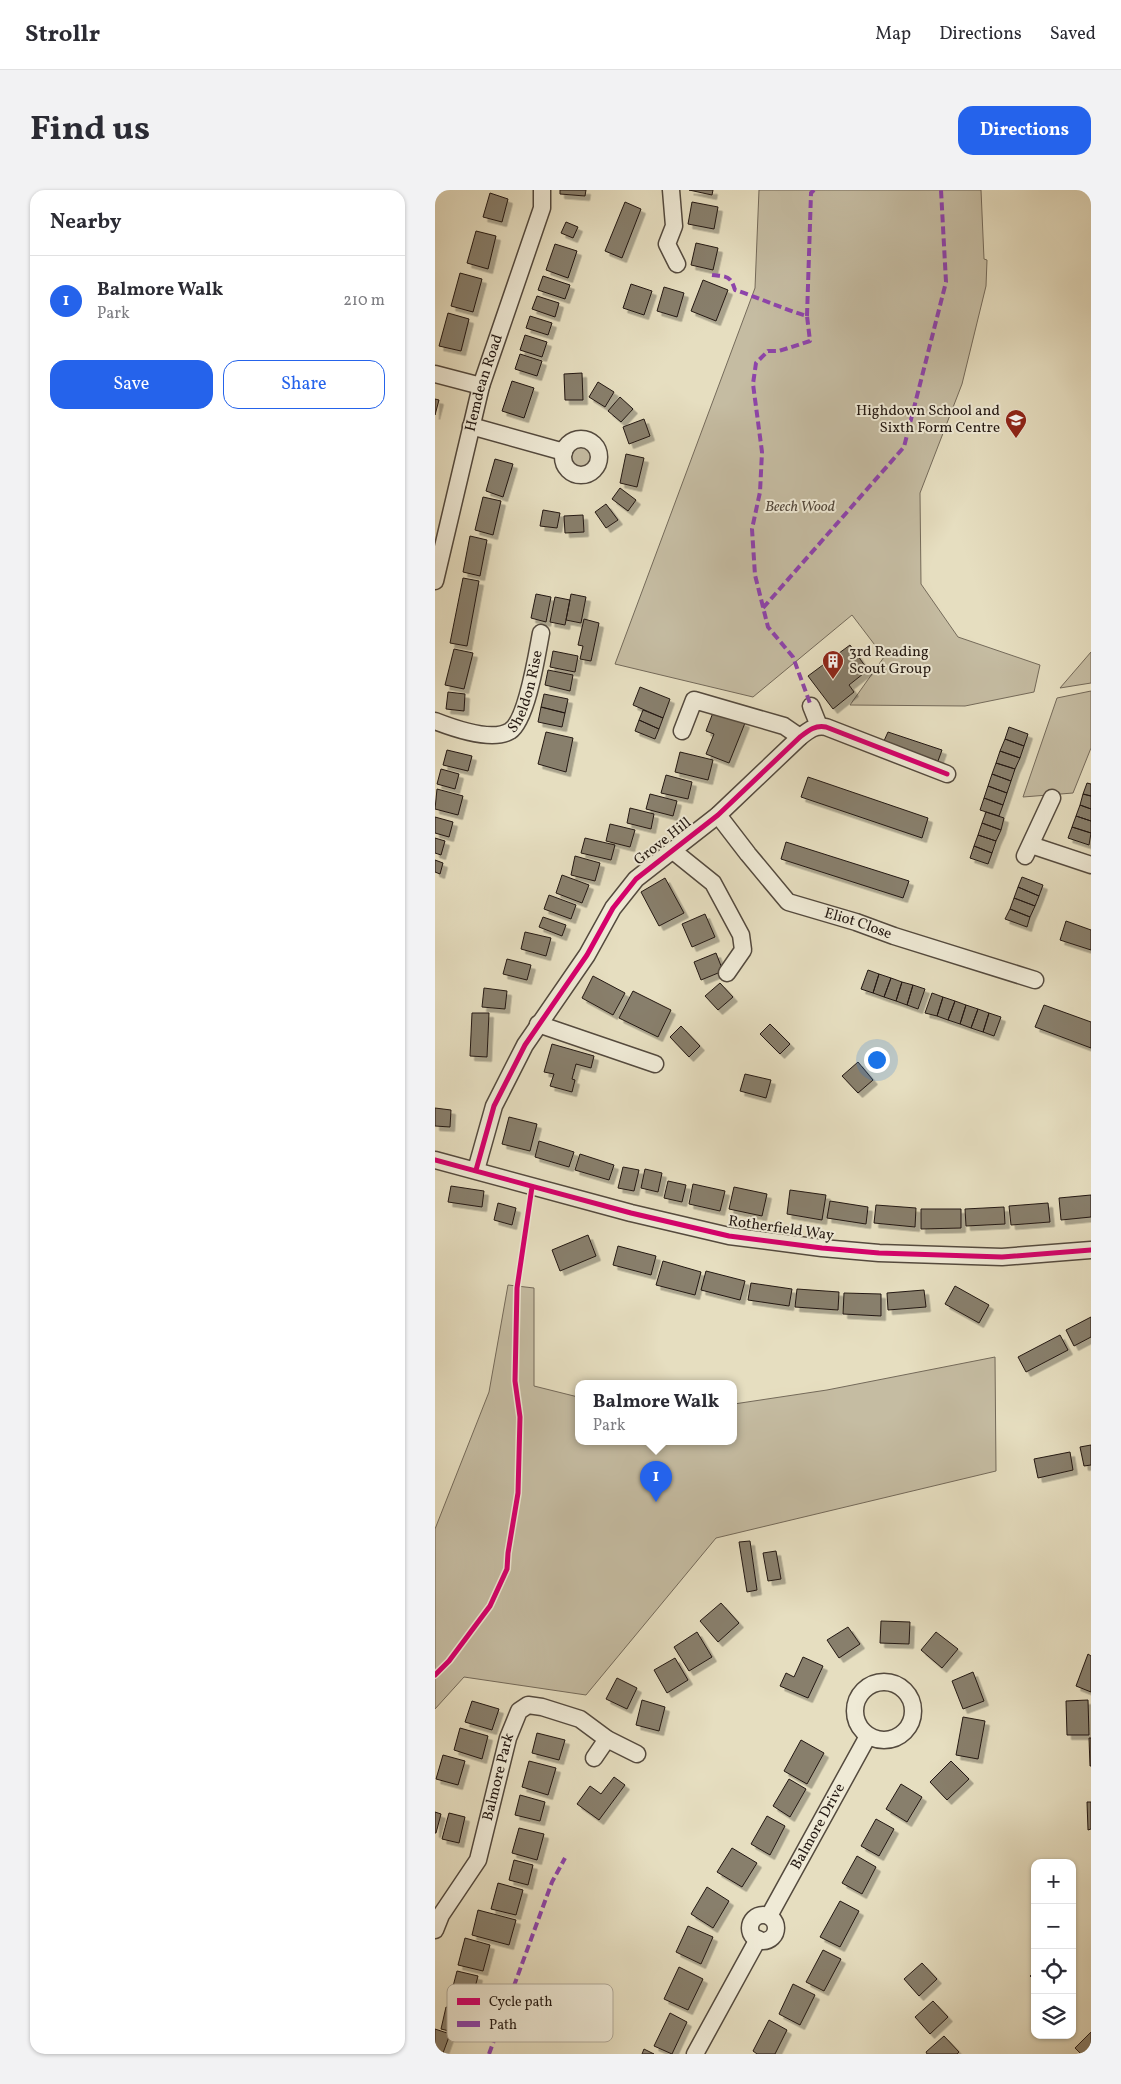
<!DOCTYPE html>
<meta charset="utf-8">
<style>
:root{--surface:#fff;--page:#f2f2f3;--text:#2b2b33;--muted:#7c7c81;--line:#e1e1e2;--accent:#2563eb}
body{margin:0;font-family:Vollkorn,serif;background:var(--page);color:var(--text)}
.controls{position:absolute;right:15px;bottom:15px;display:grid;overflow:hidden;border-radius:10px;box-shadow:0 1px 4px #0004}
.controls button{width:45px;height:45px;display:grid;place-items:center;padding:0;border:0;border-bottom:1px solid var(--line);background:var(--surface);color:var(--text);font:25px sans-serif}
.you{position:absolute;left:441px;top:869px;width:18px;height:18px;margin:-12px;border:4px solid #fff;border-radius:50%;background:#1a73e8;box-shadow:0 0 0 8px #1a73e833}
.badge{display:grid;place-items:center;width:32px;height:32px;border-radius:50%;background:var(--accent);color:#fff;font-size:16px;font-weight:700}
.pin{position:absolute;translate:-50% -41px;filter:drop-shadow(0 1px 2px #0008)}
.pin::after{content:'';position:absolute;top:26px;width:18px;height:15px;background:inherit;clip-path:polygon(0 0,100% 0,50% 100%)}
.popup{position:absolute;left:140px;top:1190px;width:162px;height:65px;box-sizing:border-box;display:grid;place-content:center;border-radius:10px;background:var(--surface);filter:drop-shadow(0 1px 4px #0005);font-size:16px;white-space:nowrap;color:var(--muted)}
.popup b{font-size:19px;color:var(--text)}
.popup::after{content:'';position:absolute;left:50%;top:100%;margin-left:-10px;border:10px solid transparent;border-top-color:var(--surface)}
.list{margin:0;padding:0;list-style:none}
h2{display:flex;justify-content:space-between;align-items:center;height:65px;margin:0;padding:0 20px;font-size:21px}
h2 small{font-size:16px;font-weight:400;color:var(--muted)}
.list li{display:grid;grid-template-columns:32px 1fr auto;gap:15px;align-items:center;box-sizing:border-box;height:90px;padding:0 20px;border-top:1px solid var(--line)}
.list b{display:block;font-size:19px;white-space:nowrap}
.list p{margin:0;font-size:16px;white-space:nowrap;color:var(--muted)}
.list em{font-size:16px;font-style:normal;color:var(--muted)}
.actions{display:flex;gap:10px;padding:15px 20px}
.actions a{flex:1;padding:11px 0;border:1px solid var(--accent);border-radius:15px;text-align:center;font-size:18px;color:var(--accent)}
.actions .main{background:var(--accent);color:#fff}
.icon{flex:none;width:28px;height:28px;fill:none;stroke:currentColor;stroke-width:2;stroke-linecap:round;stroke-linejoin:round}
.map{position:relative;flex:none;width:656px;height:1864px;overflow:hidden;border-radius:15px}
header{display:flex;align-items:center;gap:30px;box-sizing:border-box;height:70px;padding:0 25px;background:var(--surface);border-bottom:1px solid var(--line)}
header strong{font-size:24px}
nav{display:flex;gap:28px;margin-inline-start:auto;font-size:18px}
.intro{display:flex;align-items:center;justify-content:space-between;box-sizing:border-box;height:120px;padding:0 30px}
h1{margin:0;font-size:35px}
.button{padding:12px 22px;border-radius:15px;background:var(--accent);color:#fff;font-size:18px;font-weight:700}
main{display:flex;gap:30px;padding:0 30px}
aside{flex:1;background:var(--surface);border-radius:15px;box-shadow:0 1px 4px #0004}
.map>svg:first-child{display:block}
.green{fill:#c5bca2;stroke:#746a5a}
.building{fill:#887f6c;stroke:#231812;filter:url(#shadow)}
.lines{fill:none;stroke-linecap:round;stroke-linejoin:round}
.minor-casing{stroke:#544a3e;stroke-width:19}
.minor{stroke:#efead6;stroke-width:16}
.quiet{stroke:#8e44ad;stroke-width:4;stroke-dasharray:8 4;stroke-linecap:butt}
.cycleway-casing{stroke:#efead6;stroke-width:8}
.cycleway{stroke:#d6006c;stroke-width:5}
.labels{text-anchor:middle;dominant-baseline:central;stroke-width:4;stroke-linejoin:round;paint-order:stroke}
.street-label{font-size:15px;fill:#231812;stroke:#efead6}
.poi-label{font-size:15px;fill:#231812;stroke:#efead6;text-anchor:end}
.park-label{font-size:15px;font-style:italic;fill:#54493d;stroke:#efead6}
.key{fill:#efead6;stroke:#b2ab9b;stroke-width:1}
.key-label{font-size:14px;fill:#231812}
</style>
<header>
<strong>Strollr</strong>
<nav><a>Map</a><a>Directions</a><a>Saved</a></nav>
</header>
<div class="intro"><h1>Find us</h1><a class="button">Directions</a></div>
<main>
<aside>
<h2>Nearby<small></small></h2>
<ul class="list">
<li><span class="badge">1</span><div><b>Balmore Walk</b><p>Park</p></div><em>210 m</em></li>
</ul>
<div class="actions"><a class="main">Save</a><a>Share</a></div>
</aside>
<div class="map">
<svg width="656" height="1864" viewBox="0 0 656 1864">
<defs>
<filter id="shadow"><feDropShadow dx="4.5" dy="4.5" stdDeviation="0" flood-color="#0004"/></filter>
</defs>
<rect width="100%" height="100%" fill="#e6dec0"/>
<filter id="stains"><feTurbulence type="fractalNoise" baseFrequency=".004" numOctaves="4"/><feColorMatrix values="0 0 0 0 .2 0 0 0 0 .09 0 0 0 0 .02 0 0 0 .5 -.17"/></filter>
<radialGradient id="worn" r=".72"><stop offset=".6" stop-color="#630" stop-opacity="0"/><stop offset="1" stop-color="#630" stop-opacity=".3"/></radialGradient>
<path class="green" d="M324,0H546L549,69L552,70L551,96L527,194L485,303L486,394L523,447L605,475L599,502L530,516L415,515L449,467L417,425L318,507L180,474L320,98Z
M135 267a11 11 0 1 1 22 0a11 11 0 1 1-22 0Z
M656,462V493L625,498Z
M656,501V558L638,603L588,607L622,508Z
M73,1095L99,1098V1196L143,1207L144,1251H298L299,1214L392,1200L560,1167L561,1281L281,1348L151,1505L29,1487L0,1519V1339L54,1202Z"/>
<path class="building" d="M125,0H151L150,6L125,4Z
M254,0H278L277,5Z
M55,3L73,9L67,32L48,27Z
M190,12L206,19L187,68L170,61Z
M257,12L283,17L279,39L253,34Z
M131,32L143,37L138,48L126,43Z
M41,41L61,46L53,79L32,73Z
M261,53L283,58L278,80L256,75Z
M120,54L142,61L133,88L111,80Z
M25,83L47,89L38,122L16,116Z
M108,86L135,95L130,109L103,100Z
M268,90L293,100L281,131L256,121Z
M196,94L217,101L209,125L188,118Z
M229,97L249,103L242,127L222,121Z
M102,106L124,113L120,127L97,119Z
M13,123L34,129L26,161L4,156Z
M95,126L117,133L113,145L91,138Z
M90,145L112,152L107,167L85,160Z
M85,164L107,171L102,186L80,179Z
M147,183L148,210H130L129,184Z
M77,191L99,198L89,228L67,221Z
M163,192L179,202L170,217L154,207Z
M185,207L198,219L186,232L173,221Z
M0,209L4,210L0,225Z
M209,229L215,246L194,254L188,237Z
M191,264L209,268L202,297L185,293Z
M60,269L78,274L68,307L51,301Z
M185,298L201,310L193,321L177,309Z
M48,307L66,311L58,345L40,340Z
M171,314L183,330L171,338L160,322Z
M108,320L125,323L122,338L105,336Z
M148,325L149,342L130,343L129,326Z
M35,346L52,350L45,386L28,382Z
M28,388L44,391L32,456L15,453Z
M101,404L116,407L111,432L96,428Z
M136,404L151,407L146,433L131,430Z
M120,407L135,410L130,435L115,432Z
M149,429L164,433L156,471L145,469L148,456L143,455Z
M415,455L433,480L414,495L419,502L398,519L373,486Z
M19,459L38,463L29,499L10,495Z
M118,461L143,466L140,482L115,477Z
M113,480L138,485L135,501L110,495Z
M205,497L235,509L228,528L198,515Z
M13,502L30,504L29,521L11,519Z
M109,504L133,509L130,523L106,517Z
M106,517L130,523L127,537L103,532Z
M208,520L228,528L224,539L204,530Z
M279,520L310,533L294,573L271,564L279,544L271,541Z
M204,530L224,539L220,549L200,541Z
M574,537L593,544L589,556L570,549Z
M111,542L138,548L131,582L103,574Z
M453,542L507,560L503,571L448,553Z
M570,549L589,556L585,568L565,561Z
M12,560L37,566L33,581L8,575Z
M565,561L585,568L580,579L561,573Z
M245,562L278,570L273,590L240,582Z
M561,573L580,579L576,591L557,584Z
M6,579L24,584L20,599L2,594Z
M557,584L576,591L572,603L553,596Z
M231,585L257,592L253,609L226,603Z
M373,587L493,628L487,648L366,607Z
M652,593L656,594V606L648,604Z
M553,596L572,603L568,615L549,608Z
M2,599L28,606L23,625L0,619Z
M215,604L242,611L238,626L211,619Z
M648,604L656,606V619L645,615Z
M549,608L568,615L564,626L545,620Z
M645,615L656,619V631L641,626Z
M195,618L219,624L216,639L192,633Z
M551,622L569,628L566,640L547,633Z
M641,626L656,631V643L637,637Z
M0,627L18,632L14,647L0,643Z
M547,633L566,640L561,651L543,645Z
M175,634L200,640L195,657L171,651Z
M637,637L656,643L654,655L633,648Z
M543,645L561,651L557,663L539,656Z
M0,648L10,651L6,665L0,663Z
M150,648L180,655L176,670L146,663Z
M351,652L474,691L468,708L346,669Z
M539,656L557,663L553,674L535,668Z
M140,666L165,673L160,691L136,685Z
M0,670L8,673L5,684L0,682Z
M127,685L154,695L147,713L121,703Z
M587,687L608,695L604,706L583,697Z
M230,688L249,723L224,736L206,702Z
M583,697L604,706L600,716L579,708Z
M114,705L141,715L136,729L109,719Z
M579,708L600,716L595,727L575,719Z
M575,719L595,727L592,737L570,729Z
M270,724L280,747L257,757L247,734Z
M108,727L131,735L127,746L104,737Z
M631,731L656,740V760L625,750Z
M90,742L116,748L111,766L86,759Z
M281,763L288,781L266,790L259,772Z
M72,769L96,775L92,790L68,784Z
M433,780L444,784L438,803L426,799Z
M444,784L456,788L449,807L438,803Z
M158,786L190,803L178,825L147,808Z
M456,788L467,792L461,811L449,807Z
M467,792L478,795L472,815L461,811Z
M285,793L298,807L283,820L270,806Z
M478,795L490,799L483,819L472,815Z
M49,798L72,801L70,819L47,817Z
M198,801L236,820L223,847L184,828Z
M497,803L508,807L502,826L490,823Z
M508,807L520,811L513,830L502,826Z
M520,811L531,815L525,834L513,830Z
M531,815L543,819L536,838L525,834Z
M609,815L656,832V858L600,837Z
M543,819L554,823L548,842L536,838Z
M37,823H54L52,867L35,866Z
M554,823L566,827L559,846L548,842Z
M335,834L355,854L345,864L325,844Z
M246,836L265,856L254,867L235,847Z
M117,854L159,866L156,878L141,874L137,889L140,890L137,902L115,896L119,884L109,882Z
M423,872L438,890L423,903L407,886Z
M310,884L336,890L331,908L305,901Z
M0,918L16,920L15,937L0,936Z
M74,927L102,934L95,961L67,954Z
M104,951L139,962L134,977L100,967Z
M145,964L179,975L174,990L140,980Z
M188,977L204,980L199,1001L183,998Z
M210,979L227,983L223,1002L206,998Z
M233,991L251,995L247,1012L229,1008Z
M258,994L290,1001L285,1021L254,1014Z
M16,996L49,1001L47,1017L13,1012Z
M299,997L332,1004L327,1026L294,1019Z
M355,1000L391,1005L387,1030L352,1024Z
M656,1005V1027L626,1030L624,1008Z
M395,1011L433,1017L431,1034L392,1028Z
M63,1013L81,1018L77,1035L59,1030Z
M613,1013L615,1032L576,1035L574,1016Z
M441,1015L481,1018L480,1037L439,1033Z
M569,1017L570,1034L531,1036L530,1019Z
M486,1019H526V1038L486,1039Z
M153,1045L161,1066L125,1081L117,1060Z
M183,1056L221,1066L216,1085L178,1075Z
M228,1071L266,1082L260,1105L221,1095Z
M271,1081L310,1091L305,1110L266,1100Z
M316,1093L357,1099L354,1116L313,1110Z
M520,1096L554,1115L544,1133L510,1114Z
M362,1099L404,1102L403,1120L360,1117Z
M489,1100L491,1117L453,1120L452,1103Z
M409,1103L446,1104V1126L408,1124Z
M656,1127V1147L639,1156L631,1140Z
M625,1145L633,1160L591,1182L583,1167Z
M656,1255V1275L649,1276L645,1257Z
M635,1262L638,1280L603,1288L599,1269Z
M315,1351L322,1400L312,1402L304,1352Z
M341,1361L346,1389L333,1391L328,1363Z
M286,1413L304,1433L283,1452L265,1431Z
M446,1431L475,1432L474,1454L445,1453Z
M413,1437L425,1454L404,1468L392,1450Z
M262,1442L277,1467L254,1481L239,1457Z
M501,1442L523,1459L507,1478L486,1460Z
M653,1464L656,1466V1502L641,1496Z
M368,1467L388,1476L373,1508L345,1496L351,1483L359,1487Z
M240,1468L253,1490L232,1503L219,1480Z
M538,1482L549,1511L528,1519L517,1491Z
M182,1488L202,1498L192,1519L171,1509Z
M207,1510L230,1517L224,1541L201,1535Z
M653,1510L654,1545H632L631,1511Z
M37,1511L64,1519L57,1540L30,1532Z
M528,1527L550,1531L543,1569L521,1565Z
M25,1538L53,1546L47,1569L19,1560Z
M102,1543L130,1550L124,1570L97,1563Z
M654,1548H656V1576H655Z
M366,1550L389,1563L372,1594L349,1581Z
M8,1565L30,1571L23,1595L1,1589Z
M94,1571L121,1578L113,1605L87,1597Z
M516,1571L534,1589L512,1610L495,1592Z
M179,1587L190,1595L164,1630L142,1614L155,1596L166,1604Z
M354,1589L371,1599L355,1627L338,1616Z
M466,1594L487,1607L472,1632L451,1619Z
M85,1605L110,1612L105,1631L80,1625Z
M652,1612H656V1639L653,1640Z
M0,1622L6,1624L1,1643H0Z
M14,1623L30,1627L24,1653L7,1649Z
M332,1626L350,1636L335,1665L316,1654Z
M441,1629L459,1639L444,1666L426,1656Z
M84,1638L109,1644L102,1670L77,1663Z
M297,1658L322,1673L307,1697L282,1682Z
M422,1666L441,1677L427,1704L407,1693Z
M79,1670L98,1675L93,1695L74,1690Z
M63,1693L88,1700L81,1725L56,1719Z
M272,1697L294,1711L278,1738L256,1724Z
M405,1711L424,1721L405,1757L385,1747Z
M43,1720L81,1730L74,1755L37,1745Z
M253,1736L278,1747L266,1774L241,1762Z
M30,1748L55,1755L48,1781L23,1775Z
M388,1760L406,1769L389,1801L371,1792Z
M487,1773L502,1789L484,1806L469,1789Z
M244,1777L268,1789L253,1820L229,1809Z
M22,1781L43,1786L36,1813L15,1808Z
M600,1781V1791L595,1786Z
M358,1794L380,1805L365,1835L344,1824Z
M498,1811L513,1827L495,1844L480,1827Z
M11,1817L36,1824L30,1845L6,1839Z
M235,1823L252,1832L237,1864L219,1856Z
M334,1830L352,1840L340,1864H322L318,1861Z
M0,1839L15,1844L8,1863L0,1861Z
M656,1842V1864H646L640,1858Z
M509,1846L524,1862L522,1864H492L491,1862Z
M209,1859L219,1864H207Z"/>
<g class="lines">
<g class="minor-casing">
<g id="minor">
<path d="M236,0L239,36L232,54L242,74"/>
<path d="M0,184L46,196"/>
<path d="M36,236L129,262"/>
<circle cx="146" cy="267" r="18"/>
<path id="s1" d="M0,391L46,196L107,18V0"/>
<path d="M376,516L384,536"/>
<path id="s2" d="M0,531C18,538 57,552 75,541C92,530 102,464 106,443"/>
<path d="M247,541L259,510L349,536L365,547"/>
<path id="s3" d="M283,625L313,664L353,712L421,732L459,746L600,790"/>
<path d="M596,655L656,675"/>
<path d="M237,660L278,693L306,745L308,760L292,783"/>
<path d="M590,666L617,608"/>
<path d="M103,834L220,874"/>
<path d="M0,970L196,1023L294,1046L387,1058L444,1063L567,1067L656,1060"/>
<path d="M41,980L59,916L90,855L152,765L178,718L201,689L283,625L365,547C374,540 380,535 391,537L512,584"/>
<circle cx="449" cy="1521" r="29"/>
<path d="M159,1568L172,1549"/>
<circle cx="328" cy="1738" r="13"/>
<path id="s4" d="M334,1726L433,1546"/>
<path id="s5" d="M0,1740L6,1725L43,1670L73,1548L84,1521L93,1515L107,1517L145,1529L172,1549L202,1564"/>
<path d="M260,1864L323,1749"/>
</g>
</g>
<use href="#minor" class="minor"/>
<path class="quiet" d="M277,85C291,87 295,84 300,100C325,108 348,119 372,126L375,151L344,161H333L321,173L318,194L327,262L325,302L317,339L320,385L333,437L358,467L376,516
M372,126L376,3L379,0
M328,418L469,257L511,92L506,0
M54,1864L117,1692L130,1668"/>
<g class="cycleway-casing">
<path id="cycleway" d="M0,970L196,1023L294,1046L387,1058L444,1063L567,1067L656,1060
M41,980L59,916L90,855L152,765L178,718L201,689L283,625L365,547C374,540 380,535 391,537L512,584
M0,1485L14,1471L55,1416L72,1379L73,1363L83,1303L85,1227L80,1191L82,1098L97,997"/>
</g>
<use href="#cycleway" class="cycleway"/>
</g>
<defs>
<g id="school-pin" transform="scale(1.125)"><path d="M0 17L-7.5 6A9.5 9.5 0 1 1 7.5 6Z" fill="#8f2418" stroke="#efead6"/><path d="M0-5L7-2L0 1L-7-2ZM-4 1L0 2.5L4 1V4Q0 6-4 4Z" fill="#fff"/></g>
<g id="building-pin" transform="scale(1.125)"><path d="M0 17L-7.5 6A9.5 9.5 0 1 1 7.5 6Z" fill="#8f2418" stroke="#efead6"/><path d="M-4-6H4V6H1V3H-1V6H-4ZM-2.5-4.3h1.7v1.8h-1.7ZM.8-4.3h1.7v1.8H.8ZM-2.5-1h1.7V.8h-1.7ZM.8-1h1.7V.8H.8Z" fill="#fff"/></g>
</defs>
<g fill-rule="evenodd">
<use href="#school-pin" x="581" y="230"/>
<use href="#building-pin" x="398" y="471"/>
</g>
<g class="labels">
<g class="street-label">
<text stroke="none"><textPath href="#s1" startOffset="204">Hemdean Road</textPath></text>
<text stroke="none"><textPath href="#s2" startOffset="121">Sheldon Rise</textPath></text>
<text transform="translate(228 652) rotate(-38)">Grove Hill</text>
<text stroke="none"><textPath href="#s3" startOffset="185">Eliot Close</textPath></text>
<text transform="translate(346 1039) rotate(8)">Rotherfield Way</text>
<text stroke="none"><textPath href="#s5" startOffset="168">Balmore Park</textPath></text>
<text stroke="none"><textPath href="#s4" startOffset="102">Balmore Drive</textPath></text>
</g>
<g class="poi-label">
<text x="565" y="221">Highdown School and<tspan x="565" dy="17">Sixth Form Centre</tspan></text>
<text x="414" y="462" text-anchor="start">3rd Reading<tspan x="414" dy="17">Scout Group</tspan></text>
</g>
<g class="park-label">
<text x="365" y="317">Beech Wood</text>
</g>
</g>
<rect x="12" y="1794" width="166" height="58" rx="8" class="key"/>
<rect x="22" y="1808" width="23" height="7" fill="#d6006c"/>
<rect x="22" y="1831" width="23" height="6" fill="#8e44ad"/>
<g class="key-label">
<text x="54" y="1816">Cycle path</text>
<text x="54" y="1839">Path</text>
</g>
<rect width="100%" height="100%" filter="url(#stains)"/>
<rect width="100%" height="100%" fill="url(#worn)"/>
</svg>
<div class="controls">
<button>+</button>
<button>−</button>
<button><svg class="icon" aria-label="locate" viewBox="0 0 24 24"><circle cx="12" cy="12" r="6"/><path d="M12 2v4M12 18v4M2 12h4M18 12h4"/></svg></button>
<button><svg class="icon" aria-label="layers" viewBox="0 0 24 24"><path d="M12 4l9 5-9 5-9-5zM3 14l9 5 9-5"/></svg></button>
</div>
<div class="you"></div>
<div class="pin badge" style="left:221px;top:1312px">1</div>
<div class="popup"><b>Balmore Walk</b>Park</div>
</div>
</main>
